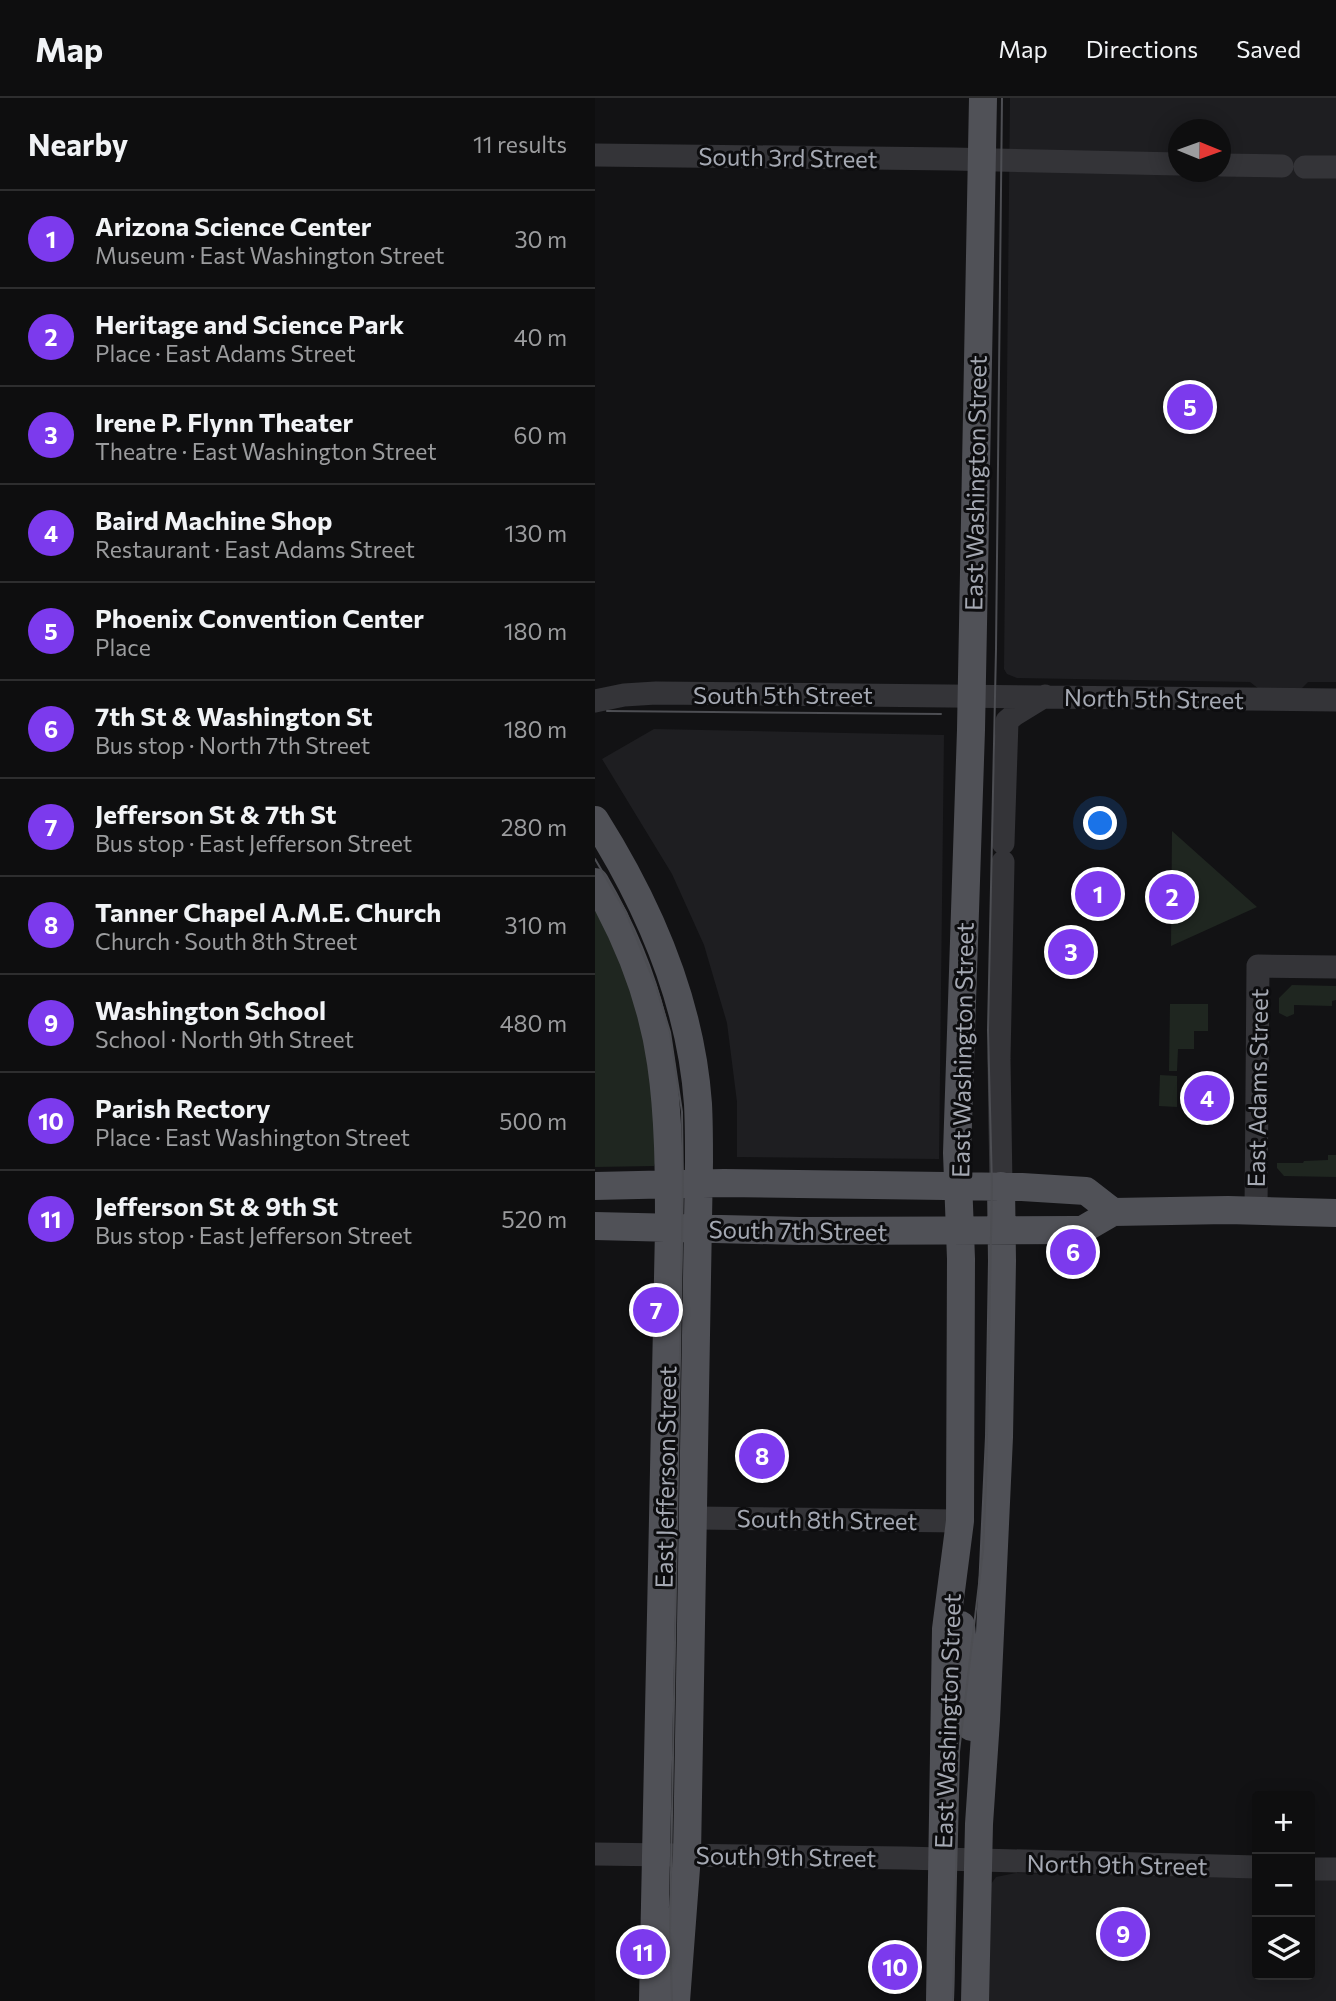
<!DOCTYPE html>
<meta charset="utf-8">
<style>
:root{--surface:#0e0e0f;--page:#171718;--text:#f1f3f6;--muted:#9b9c9e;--line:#2e2e2f;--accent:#7c3aed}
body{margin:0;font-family:Commissioner,sans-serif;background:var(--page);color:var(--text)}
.controls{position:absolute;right:21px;bottom:21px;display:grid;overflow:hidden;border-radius:7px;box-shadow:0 4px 18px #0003}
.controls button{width:63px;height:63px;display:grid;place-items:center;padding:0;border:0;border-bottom:2px solid var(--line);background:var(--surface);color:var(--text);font:35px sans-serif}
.compass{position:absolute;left:573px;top:21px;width:63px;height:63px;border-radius:50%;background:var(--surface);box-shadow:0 4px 18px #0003;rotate:91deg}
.you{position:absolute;left:506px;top:726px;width:24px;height:24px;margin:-18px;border:5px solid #fff;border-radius:50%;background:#1a73e8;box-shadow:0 0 0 10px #1a73e833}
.badge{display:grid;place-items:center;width:46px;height:46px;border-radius:50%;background:var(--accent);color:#fff;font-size:23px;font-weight:700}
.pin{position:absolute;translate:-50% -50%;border:4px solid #fff;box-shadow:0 2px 7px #0006}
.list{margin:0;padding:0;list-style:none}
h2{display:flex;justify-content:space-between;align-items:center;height:91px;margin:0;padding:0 28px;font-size:30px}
h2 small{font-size:23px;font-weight:400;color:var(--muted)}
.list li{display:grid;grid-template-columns:46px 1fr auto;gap:21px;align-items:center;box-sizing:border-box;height:98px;padding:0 28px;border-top:2px solid var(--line)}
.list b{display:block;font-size:26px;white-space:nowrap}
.list p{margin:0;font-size:23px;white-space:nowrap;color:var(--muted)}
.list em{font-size:23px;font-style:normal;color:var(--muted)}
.icon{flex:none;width:38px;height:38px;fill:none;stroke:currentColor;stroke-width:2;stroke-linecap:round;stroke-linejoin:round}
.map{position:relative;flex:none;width:741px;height:1903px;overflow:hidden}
header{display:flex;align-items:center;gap:42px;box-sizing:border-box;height:98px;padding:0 35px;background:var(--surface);border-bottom:2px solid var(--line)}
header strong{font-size:33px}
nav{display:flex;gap:38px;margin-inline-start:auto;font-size:24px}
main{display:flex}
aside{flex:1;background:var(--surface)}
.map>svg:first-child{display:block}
.built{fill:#1e1e21;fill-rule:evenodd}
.green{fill:#1f2620}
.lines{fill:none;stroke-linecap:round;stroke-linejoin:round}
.minor{stroke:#343438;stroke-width:23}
.major{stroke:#505157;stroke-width:28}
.tram{stroke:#4d4e53;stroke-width:2}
.labels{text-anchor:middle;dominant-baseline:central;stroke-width:6;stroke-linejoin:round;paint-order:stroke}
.street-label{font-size:24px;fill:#a5a9b3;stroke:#0d0d0f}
</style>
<header>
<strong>Map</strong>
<nav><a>Map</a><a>Directions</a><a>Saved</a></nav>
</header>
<main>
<aside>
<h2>Nearby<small>11 results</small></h2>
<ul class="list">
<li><span class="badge">1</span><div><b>Arizona Science Center</b><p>Museum · East Washington Street</p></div><em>30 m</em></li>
<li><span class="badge">2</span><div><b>Heritage and Science Park</b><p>Place · East Adams Street</p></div><em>40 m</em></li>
<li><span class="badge">3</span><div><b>Irene P. Flynn Theater</b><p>Theatre · East Washington Street</p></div><em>60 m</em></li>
<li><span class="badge">4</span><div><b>Baird Machine Shop</b><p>Restaurant · East Adams Street</p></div><em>130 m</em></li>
<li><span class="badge">5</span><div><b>Phoenix Convention Center</b><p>Place</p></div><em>180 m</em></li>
<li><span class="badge">6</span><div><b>7th St &amp; Washington St</b><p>Bus stop · North 7th Street</p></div><em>180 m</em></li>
<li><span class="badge">7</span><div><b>Jefferson St &amp; 7th St</b><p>Bus stop · East Jefferson Street</p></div><em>280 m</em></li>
<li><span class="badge">8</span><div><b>Tanner Chapel A.M.E. Church</b><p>Church · South 8th Street</p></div><em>310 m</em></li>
<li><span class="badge">9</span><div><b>Washington School</b><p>School · North 9th Street</p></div><em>480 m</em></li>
<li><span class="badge">10</span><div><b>Parish Rectory</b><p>Place · East Washington Street</p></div><em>500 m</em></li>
<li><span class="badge">11</span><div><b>Jefferson St &amp; 9th St</b><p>Bus stop · East Jefferson Street</p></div><em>520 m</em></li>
</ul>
</aside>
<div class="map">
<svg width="741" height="1903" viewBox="0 0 741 1903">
<rect width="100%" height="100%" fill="#121214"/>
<path class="built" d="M415,0H741V584H713L705,592L664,591L655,584L422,580L412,576L409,571ZM584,32H626V74H584Z
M59,631L349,637L344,1061L142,1059V1004L132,925L109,847L77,776L7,661Z
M421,1775L662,1780V1877H715V1781L741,1782V1903H392L396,1786L401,1779Z"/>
<path class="green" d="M577,733L662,809L576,848Z
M0,798L25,847L60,962L63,1057L59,1068L0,1069Z
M697,887L741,888V902L737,903V908L699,907V916L692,919L684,915V900Z
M575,906H613V933H599V951H583L582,973H574Z
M565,977L582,978V1009L564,1008Z
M733,1057H741V1079L689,1078L682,1070V1065H708L709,1063L733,1062Z"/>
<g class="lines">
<path class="minor" d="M0,57L358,61L584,66
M626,67L687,68
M710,69H741
M0,603L29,597L61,595L741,602
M408,745L412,623L419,617L450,598
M406,1088L404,961L408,764
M661,1113L663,868L741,869
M99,1420L365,1423
M0,1756L309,1760L662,1769
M715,1771H741"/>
<path class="major" d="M0,722C53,806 96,905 103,1006C104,1025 104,1045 104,1064L92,1757L81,1903
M0,784C32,839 57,902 66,965C74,1020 74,1075 74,1131L58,1903
M0,1088L129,1085L427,1089L491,1093L518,1114
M0,1128L205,1133L480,1132H487L518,1114L633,1112L741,1115
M366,1527L376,1629
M345,1903L351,1531L365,1423L366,1161L362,1055L376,632L388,0
M380,1903L384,1726L391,1622L404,1339L407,1163L406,1088"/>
<path class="tram" d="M12,613L346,616
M0,761L31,814L61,888L75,934L87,1014L88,1086L75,1832L77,1903
M358,1903L364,1654L388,1452L391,1385L397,1088L393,932L401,551L407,0"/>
</g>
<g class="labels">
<g class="street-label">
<text transform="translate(193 59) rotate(1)">South 3rd Street</text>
<text transform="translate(380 385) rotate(-89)">East Washington Street</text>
<text x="188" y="596">South 5th Street</text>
<text transform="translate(559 600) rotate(1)">North 5th Street</text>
<text transform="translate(367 952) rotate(-89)">East Washington Street</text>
<text transform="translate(662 990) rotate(-89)">East Adams Street</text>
<text transform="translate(203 1132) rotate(1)">South 7th Street</text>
<text transform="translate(70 1379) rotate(-89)">East Jefferson Street</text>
<text transform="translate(232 1421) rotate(1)">South 8th Street</text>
<text transform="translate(352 1623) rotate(-88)">East Washington Street</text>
<text transform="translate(191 1758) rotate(1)">South 9th Street</text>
<text transform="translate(522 1766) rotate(1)">North 9th Street</text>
</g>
</g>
</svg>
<div class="controls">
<button>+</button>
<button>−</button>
<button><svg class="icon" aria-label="layers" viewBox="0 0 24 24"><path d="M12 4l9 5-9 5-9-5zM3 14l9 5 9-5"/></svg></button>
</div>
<svg class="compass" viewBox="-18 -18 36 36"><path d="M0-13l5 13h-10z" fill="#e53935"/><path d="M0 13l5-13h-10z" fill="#9b9c9e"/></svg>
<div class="you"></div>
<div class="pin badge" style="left:503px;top:796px">1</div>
<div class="pin badge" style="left:577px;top:799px">2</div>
<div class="pin badge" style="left:476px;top:854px">3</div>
<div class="pin badge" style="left:612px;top:1000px">4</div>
<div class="pin badge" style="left:595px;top:309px">5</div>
<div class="pin badge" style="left:478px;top:1154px">6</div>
<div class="pin badge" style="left:61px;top:1212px">7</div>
<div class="pin badge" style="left:167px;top:1358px">8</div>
<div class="pin badge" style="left:528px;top:1836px">9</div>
<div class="pin badge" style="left:300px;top:1869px">10</div>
<div class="pin badge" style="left:48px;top:1854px">11</div>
</div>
</main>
